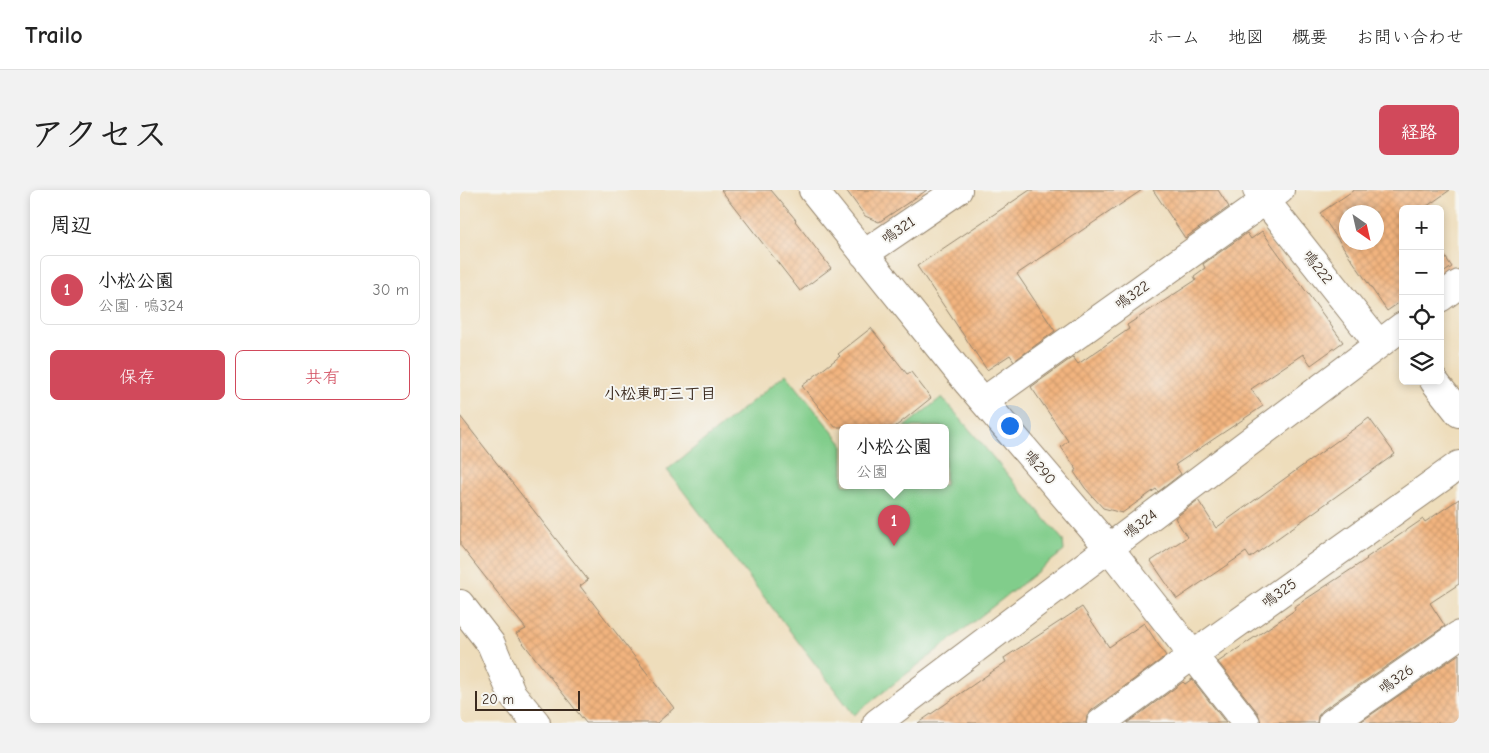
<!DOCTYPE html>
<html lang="ja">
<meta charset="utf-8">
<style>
:root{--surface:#fff;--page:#f2f2f2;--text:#222;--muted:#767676;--line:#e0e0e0;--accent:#d1495b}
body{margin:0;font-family:"Comic Neue","Klee One",sans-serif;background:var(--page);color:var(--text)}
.controls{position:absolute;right:15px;top:15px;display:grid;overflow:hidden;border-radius:8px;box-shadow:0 2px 8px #0003}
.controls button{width:45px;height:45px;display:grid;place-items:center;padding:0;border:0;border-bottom:1px solid var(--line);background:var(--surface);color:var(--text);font:25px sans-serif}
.compass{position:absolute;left:879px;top:15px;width:45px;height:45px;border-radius:50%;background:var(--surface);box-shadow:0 2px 8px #0003;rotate:146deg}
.scale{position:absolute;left:15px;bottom:12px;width:105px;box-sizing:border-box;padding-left:5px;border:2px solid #3b2a1e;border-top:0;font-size:14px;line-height:18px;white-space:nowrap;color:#3b2a1e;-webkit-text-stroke:4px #f6f6f2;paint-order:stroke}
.you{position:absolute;left:549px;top:235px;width:18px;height:18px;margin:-12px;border:4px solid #fff;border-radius:50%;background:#1a73e8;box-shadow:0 0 0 8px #1a73e833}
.badge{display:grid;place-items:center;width:32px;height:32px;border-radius:50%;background:var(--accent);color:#fff;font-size:16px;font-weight:700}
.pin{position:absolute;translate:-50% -41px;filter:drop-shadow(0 1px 2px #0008)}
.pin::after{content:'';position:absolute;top:26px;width:18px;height:15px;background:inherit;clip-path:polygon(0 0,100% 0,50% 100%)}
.popup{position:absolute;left:379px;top:234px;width:110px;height:65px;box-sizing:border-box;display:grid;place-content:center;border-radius:8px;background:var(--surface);filter:drop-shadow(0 1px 4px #0005);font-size:16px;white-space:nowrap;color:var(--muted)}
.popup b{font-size:19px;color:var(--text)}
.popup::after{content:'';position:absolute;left:50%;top:100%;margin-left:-10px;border:10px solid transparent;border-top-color:var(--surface)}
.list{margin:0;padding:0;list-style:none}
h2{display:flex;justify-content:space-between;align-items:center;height:65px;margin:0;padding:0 20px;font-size:21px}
h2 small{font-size:16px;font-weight:400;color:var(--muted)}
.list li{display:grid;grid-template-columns:32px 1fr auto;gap:15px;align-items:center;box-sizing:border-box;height:70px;margin:0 10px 10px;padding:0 10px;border:1px solid var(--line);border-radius:8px}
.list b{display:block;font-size:19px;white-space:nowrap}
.list p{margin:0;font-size:16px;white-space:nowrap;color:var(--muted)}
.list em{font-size:16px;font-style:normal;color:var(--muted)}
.actions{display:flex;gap:10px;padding:15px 20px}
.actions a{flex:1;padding:11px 0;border:1px solid var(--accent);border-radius:8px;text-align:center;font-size:18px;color:var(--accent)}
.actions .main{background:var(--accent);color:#fff}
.icon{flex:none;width:28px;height:28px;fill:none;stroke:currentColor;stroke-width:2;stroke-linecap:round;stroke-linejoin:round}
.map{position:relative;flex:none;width:999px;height:533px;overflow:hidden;border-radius:8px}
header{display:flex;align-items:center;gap:30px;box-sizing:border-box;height:70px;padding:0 25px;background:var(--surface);border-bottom:1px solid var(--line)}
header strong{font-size:24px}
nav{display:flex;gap:28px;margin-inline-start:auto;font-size:18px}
.intro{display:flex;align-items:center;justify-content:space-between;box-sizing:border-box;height:120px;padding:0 30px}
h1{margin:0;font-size:35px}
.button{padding:12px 22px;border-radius:8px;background:var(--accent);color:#fff;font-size:18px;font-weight:700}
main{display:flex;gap:30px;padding:0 30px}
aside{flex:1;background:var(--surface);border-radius:8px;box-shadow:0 2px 8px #0003}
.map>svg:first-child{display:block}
.green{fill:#81cd8b;stroke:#5e7c54}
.building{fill:url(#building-cross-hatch);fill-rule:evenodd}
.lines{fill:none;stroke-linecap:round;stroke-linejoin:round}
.minor-casing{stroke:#94846c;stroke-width:30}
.minor{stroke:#fff;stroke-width:28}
.labels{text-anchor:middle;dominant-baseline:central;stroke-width:4;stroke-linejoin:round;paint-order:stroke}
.street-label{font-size:15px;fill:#3b2a1e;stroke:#f6f6f2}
.neighbourhood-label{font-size:16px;font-weight:bold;fill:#3b2a1e;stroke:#f6f6f2}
</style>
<header>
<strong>Trailo</strong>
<nav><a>ホーム</a><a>地図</a><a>概要</a><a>お問い合わせ</a></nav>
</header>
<div class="intro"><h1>アクセス</h1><a class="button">経路</a></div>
<main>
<aside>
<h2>周辺<small></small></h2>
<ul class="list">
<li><span class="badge">1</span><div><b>小松公園</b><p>公園 · 鳴324</p></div><em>30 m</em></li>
</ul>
<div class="actions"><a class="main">保存</a><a>共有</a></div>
</aside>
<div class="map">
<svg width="999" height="533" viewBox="0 0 999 533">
<defs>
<pattern id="building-cross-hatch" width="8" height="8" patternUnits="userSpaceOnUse" patternTransform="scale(1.25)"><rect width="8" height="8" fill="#f2b47f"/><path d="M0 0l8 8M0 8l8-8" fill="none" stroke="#d09b6d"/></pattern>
</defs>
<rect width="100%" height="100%" fill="#f6f6f2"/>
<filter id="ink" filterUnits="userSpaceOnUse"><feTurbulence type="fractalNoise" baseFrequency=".02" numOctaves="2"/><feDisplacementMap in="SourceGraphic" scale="10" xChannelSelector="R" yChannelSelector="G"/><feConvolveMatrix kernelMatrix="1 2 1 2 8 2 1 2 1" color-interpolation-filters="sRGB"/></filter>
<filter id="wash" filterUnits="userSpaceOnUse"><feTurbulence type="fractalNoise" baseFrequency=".0096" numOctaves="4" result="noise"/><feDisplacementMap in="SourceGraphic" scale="20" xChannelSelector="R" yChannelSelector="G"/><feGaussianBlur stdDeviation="1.12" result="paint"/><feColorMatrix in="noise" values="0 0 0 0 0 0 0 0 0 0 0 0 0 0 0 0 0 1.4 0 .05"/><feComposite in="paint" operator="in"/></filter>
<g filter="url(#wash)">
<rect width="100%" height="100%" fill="#edb"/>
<path class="green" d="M326,184L383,255V295H485V237H444L482,207L603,350L604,361L394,525L207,280Z"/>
<g id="blocks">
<path class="building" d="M261,0H311L336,30L335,31L371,78L340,101Z
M386,0H467L419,32L405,26Z
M570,0H682L557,84L595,141L554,171L550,165L527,180L457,76Z
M693,0H758L769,17L725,48Z
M894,0H990L963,19H943V110L927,121L860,23ZM886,22H916V52H886Z
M802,41L883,152L851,175L843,164L791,199L803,216L715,275L721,284L698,302L696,299L662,323L643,318L625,298L614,282L617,280L601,257L608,251L571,197L613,167L618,174L669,139L667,135L736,90L734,86L745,78L743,74L787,43L791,49Z
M980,59L992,77L980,85Z
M411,138L447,184L451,182L471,208L435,237H375L342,196L380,166L378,164Z
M0,226L128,390L120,396L214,518L197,533H126L56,444L66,439L0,355Z
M909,228L935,264L790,368L786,362L717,409L691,371L727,347L715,328L738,310L756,338Z
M999,309V394L970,413L985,436L863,520L858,526L857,533H801L798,523L758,472L835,420L834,417L907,369L906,368L963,329L965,332Z
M622,417L649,457L684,433L706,466L632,520L627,526L626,533H458L546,472L544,468Z
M999,464V533H899Z
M732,489L766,533H667L723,492L725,494Z"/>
</g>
</g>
<g filter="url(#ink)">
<use href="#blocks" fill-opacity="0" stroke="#94846c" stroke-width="1"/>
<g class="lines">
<g class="minor-casing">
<path id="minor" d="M353,0L508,193L649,358L786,533
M797,0L918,153
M404,64L498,0
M980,108L999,94
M974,191L999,223
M524,211L820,0
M0,414L31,454L52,504L76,533
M417,533L943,136
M641,533L733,465L999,275
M872,533L999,445"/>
</g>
<use href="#minor" class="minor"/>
</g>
</g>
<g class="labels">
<g class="street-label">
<text transform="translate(438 40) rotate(-34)">鳴321</text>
<text transform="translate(858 77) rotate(52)">鳴222</text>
<text transform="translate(672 105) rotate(-35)">鳴322</text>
<text transform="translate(580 277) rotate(50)">鳴290</text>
<text transform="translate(680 334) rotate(-37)">鳴324</text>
<text transform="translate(819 403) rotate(-35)">鳴325</text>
<text transform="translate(936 489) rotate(-35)">鳴326</text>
</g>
<g class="neighbourhood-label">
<text x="200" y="204">小松東町三丁目</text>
</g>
</g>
</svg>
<div class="controls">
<button>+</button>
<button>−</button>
<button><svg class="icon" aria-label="locate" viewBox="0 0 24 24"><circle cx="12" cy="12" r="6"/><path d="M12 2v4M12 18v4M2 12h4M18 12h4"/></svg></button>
<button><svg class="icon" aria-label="layers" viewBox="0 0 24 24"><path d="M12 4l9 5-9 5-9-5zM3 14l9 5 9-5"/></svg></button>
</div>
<svg class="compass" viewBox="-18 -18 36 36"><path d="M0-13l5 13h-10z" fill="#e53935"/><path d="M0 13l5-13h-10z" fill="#767676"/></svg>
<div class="scale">20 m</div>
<div class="you"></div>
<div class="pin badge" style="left:434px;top:356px">1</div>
<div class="popup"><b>小松公園</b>公園</div>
</div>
</main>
